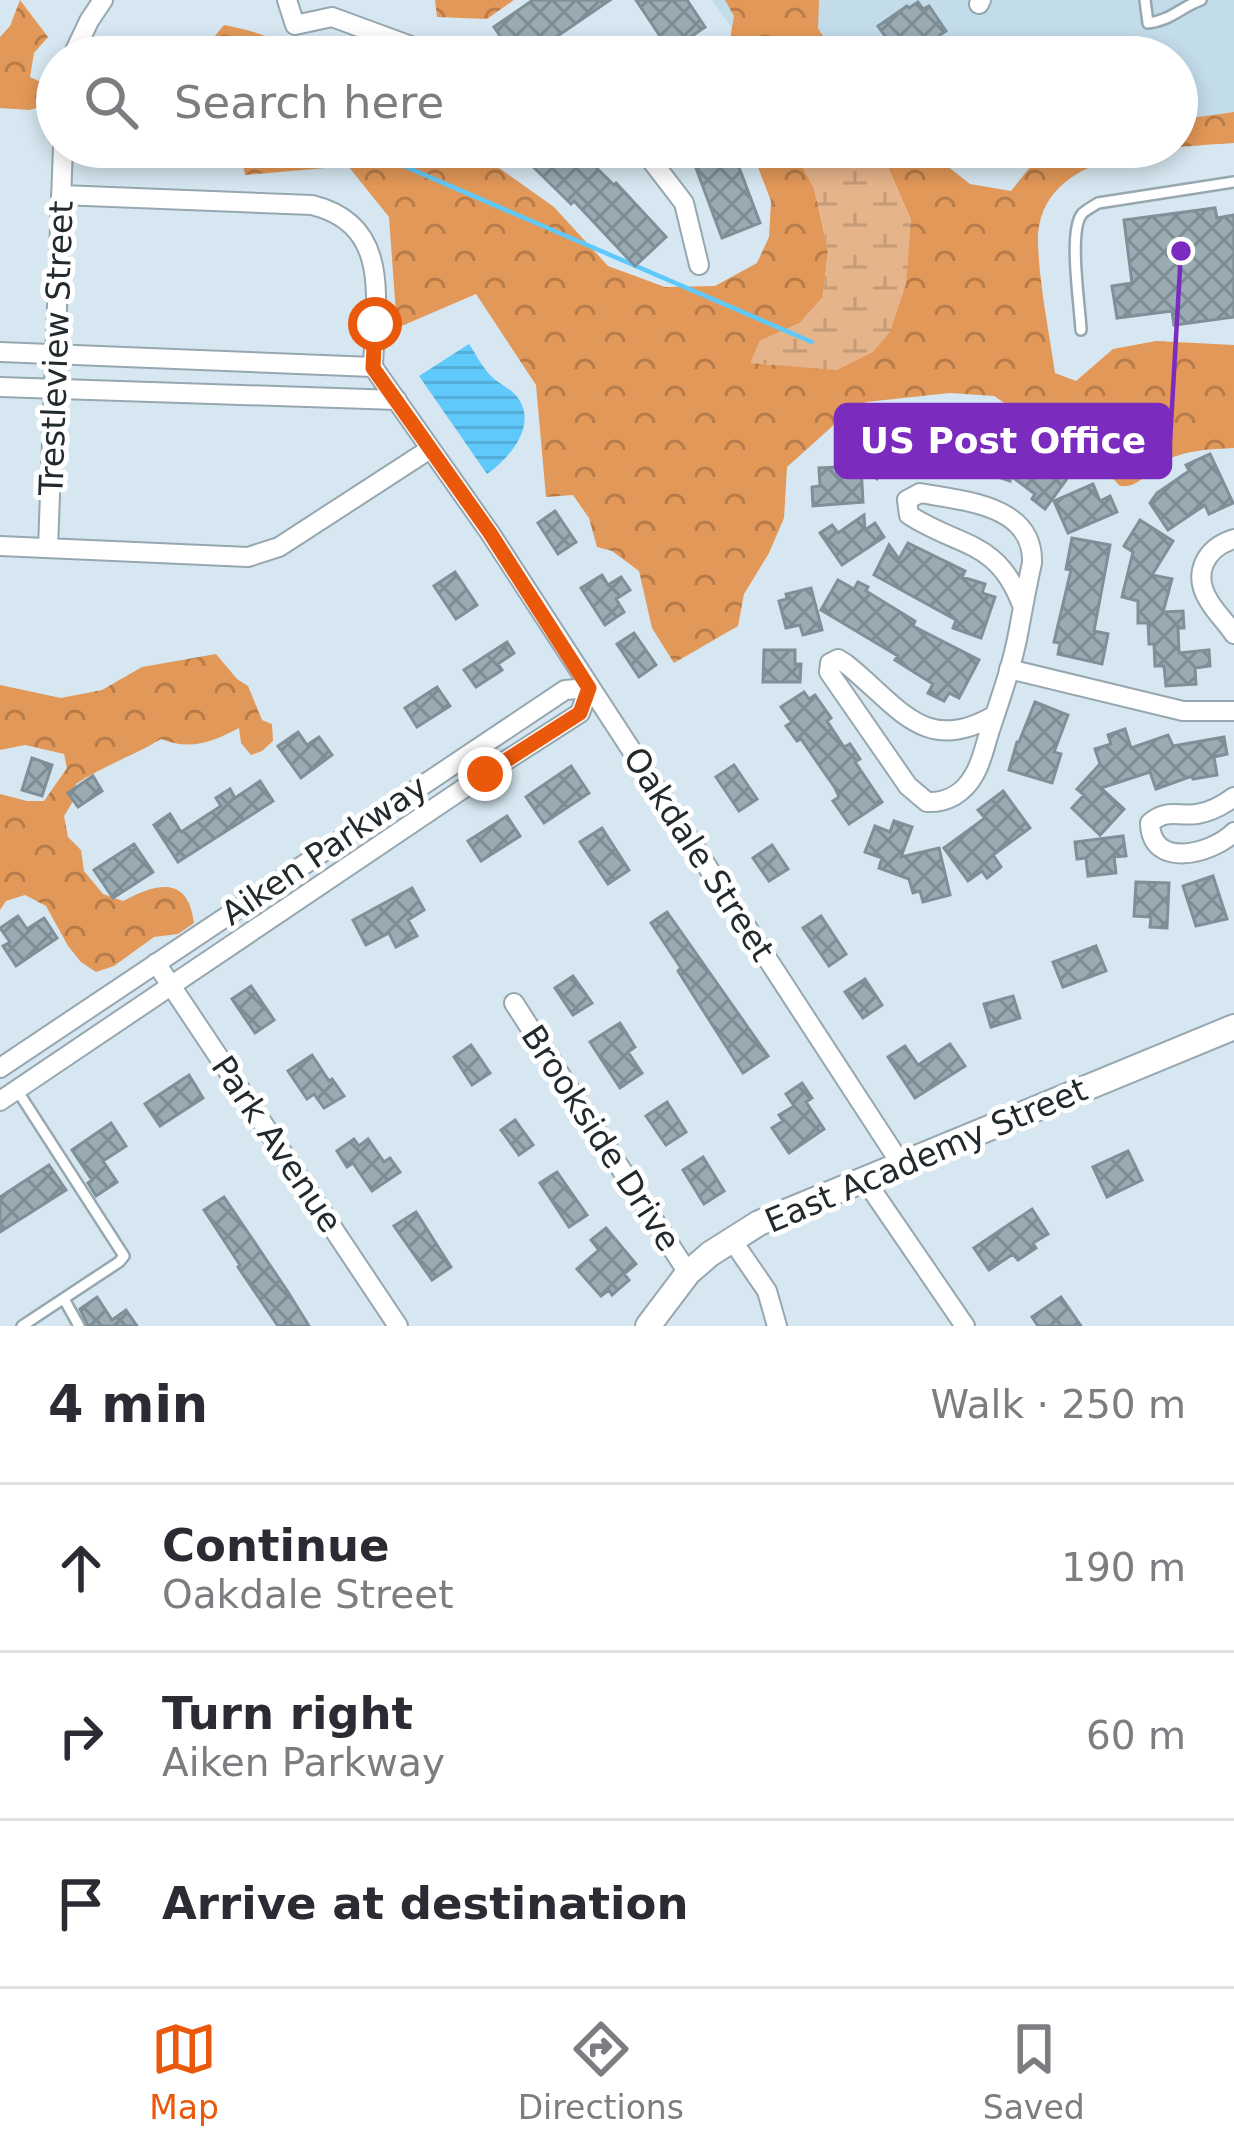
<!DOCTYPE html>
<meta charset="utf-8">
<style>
:root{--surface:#fff;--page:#f2f2f3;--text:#2b2b33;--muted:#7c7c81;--line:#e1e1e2;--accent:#ea580c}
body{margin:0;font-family:"DejaVu Sans",sans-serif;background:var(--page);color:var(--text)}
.stop{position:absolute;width:36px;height:36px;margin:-27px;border:9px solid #ea580c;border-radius:50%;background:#fff}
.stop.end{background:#ea580c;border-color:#fff;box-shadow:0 3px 12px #0008}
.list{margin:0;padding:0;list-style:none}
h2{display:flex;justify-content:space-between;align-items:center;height:156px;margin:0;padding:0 48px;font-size:51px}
h2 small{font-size:39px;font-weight:400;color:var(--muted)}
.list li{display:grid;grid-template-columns:78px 1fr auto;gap:36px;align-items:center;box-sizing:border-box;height:168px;padding:0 48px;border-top:3px solid var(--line)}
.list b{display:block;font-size:45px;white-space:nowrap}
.list p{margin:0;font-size:39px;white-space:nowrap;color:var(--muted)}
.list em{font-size:39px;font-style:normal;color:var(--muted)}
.icon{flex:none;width:66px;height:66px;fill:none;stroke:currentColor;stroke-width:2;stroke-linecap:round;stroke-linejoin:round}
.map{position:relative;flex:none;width:1234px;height:1326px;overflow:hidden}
.search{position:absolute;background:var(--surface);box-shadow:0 6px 18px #0003;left:36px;right:36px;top:36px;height:132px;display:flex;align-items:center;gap:30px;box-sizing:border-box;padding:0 42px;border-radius:66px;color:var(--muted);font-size:45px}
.sheet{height:660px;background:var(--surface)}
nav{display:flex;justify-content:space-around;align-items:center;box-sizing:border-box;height:168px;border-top:3px solid var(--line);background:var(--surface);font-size:33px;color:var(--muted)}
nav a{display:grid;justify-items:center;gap:6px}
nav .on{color:var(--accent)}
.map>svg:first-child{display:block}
.built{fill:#c3dcea}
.forest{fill:url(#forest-crowns)}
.wetland{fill:url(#wetland-marsh)}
.water{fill:url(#water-rules)}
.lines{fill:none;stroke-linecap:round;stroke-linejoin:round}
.stream{stroke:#60c9fb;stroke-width:4.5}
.building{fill:url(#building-cross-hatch);stroke:#7e8f98;stroke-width:3}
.lane-casing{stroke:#96a7b0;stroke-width:14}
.street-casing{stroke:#96a7b0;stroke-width:22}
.secondary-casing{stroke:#96a7b0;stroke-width:28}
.lane{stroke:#fff;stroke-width:9}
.street{stroke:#fff;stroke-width:18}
.secondary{stroke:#fff;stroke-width:24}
.route{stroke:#ea580c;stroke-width:15}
.labels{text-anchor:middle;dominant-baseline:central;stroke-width:10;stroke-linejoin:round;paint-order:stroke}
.street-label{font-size:33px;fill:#232a2d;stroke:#fff}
.leader{fill:none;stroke:#7b2cbf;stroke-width:4.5}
.callout-dot{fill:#7b2cbf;stroke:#fff;stroke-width:4.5}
.callout{fill:#7b2cbf;stroke:#7b2cbf;stroke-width:4.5}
.callout-label{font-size:36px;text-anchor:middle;font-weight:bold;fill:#fff}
</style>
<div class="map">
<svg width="1234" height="1326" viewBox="0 0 1234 1326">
<defs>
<pattern id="forest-crowns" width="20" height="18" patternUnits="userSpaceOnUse" patternTransform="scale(3)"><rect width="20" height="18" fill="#e29858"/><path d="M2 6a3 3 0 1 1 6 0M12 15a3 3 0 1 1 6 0" fill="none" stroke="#b77c49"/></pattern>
<pattern id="wetland-marsh" width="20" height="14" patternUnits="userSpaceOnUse" patternTransform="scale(3)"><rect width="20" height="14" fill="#e6b48b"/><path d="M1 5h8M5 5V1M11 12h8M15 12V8" fill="none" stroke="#c59b78"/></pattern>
<pattern id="water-rules" width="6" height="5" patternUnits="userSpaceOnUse" patternTransform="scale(3)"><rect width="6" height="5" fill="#60c9fb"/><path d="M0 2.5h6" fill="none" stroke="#53add7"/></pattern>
<pattern id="building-cross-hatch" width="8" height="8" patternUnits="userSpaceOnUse" patternTransform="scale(3)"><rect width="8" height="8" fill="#9aabb4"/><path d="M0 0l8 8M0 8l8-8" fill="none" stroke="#7d8b93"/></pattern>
</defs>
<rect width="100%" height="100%" fill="#d6e7f1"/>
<path class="built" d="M712,0H1234V135L1177,144V57H752Z"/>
<path class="forest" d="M20,0L48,37L34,53L30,77L43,83L40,107L29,110L0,108V37L10,26Z
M435,0H514L487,19L437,17Z
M725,0H819L818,28L835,57H727L734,16Z
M224,25C254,31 279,38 303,57H204V49Z
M1234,112V143C1168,148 1037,149 1038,242C1039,284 1049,331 1055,373L1076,381L1113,349L1156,341L1234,345V448C1211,449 1184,450 1163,462C1147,471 1140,488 1120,486L1071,436L1024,416L994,396L950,393L866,402L836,423L787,467L784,518L769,553L744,594L738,626L674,663L652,628L639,571L612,551L597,547L589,518L573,495L546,497L536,385L476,294L397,328L389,217L348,166L245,175L240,147H449L492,163L554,207L608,266L665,287L715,286L757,263L769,237L771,201L750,147H792L814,188L828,250L823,297L800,323L760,341L751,362L770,365L911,220L879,147H923L970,184L1011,191L1046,147H1177V120Z
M216,654L237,679L248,686L262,720L272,724L273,741L262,751L251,755L241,743L239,728C212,742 191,751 161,739C133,756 103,766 76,784L75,798L64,816L68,837L81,850L84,871L103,894L123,901C157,883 188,875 194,923L178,934L154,937L114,966L96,972L81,962L68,946L46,906L25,895L6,901L0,910V794L27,801H44L67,768L64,754L25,745L0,750V685L61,698L102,690L142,667Z"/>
<path class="wetland" d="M792,147H879L911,220L906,284L890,332L873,352L837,370L750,363L760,341L800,323L823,297L828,250L814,188Z"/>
<path class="water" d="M469,344C476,354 482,367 491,376C500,385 513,389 520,401C536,429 507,460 487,474L419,376Z"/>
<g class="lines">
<path class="stream" d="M360,147L812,342"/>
</g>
<path class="building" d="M533,0H610L527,57H514L494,27Z
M636,0H687L705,27L670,51Z
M918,2L923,9L929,6L946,31L940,35L946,43L939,48L941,52L934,57H900L878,26L907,6L909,8Z
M513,147H575L614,185L616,183L666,237L635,266L574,201L571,204Z
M734,154L760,223L722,238L696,168Z
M1215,208L1217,218L1234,215V317L1174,325L1172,311L1117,318L1112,286L1132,283L1124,220Z
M881,429L904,447L877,479L861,466L863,502L813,506L812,487L820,486L819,468L839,467L862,439L868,444Z
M945,430L982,434L983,431L1038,450L1042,445L1074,469L1045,509L1032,499L1035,494L1011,476L1010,481L963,465L962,472L922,467L926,436L944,437Z
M1210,454L1233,503L1209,514L1205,505L1168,530L1150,503L1157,493L1189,471L1186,465Z
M1093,484L1100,501L1110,496L1117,512L1068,533L1054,501Z
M555,511L576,542L558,554L538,523Z
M864,515L865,530L875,523L884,537L842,565L820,533L832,525L838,533Z
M1140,520L1173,541L1152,575L1172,579L1163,612L1183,611L1184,628H1178L1179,653L1209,650L1210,666L1195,668L1196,684L1166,686L1164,666H1155L1154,644H1149L1148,623H1138V601L1122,597L1133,552L1124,546Z
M1072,538L1110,545L1094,631L1108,634L1102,664L1058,654L1060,643L1054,642L1071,570L1066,569Z
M908,543L965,571L962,577L985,584L982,593L995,597L981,638L953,628L956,620L874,575L889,545L899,559Z
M455,572L477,605L456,619L434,586Z
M602,575L608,585L621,577L630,590L616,599L624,612L605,625L581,588Z
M838,580L854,589L858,582L868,587L866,591L915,621L913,626L979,660L959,698L949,693L944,701L928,693L933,684L895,660L898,656L821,610Z
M811,588L822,630L803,635L800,625L786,628L779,601L787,599L786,594Z
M634,633L656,665L639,677L617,644Z
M507,642L514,653L498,664L502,670L476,687L464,670Z
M764,650H795V664H801L800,682H763Z
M437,687L450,706L417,727L405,708Z
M804,692L809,699L815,695L831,718L827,721L844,747L850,744L860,759L855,762L882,802L849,824L833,801L839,797L835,788L801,739L797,741L786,726L792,722L781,707Z
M1035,702L1068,715L1054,752L1061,754L1052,783L1009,770L1017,742H1019Z
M1125,729L1131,748L1168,735L1173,746L1224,737L1227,754L1214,757L1217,775L1193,779L1192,776L1156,789L1150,772L1101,788L1124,809L1100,835L1072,808L1084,795L1077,789L1100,764L1095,749L1111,744L1108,735Z
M298,732L307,745L319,737L332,755L301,778L278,746Z
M32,758L52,765L42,796L22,790Z
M734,765L757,799L739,811L716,777Z
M571,766L589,793L544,823L526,797Z
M93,776L102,791L78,807L68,793Z
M260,781L273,801L178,862L154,825L170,814L181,832L221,806L216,798L230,789L235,798Z
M1003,791L1030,828L993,855L1001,867L987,878L982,871L968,881L944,848L985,818L978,810Z
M507,816L520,836L481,861L468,841Z
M894,821L912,827L901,857L939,848L950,895L923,902L920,891L913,893L909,879L879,868L882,858L865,852L875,826L890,832Z
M602,828L629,870L608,884L580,842Z
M1123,836L1126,856L1114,857L1116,873L1088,876L1086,858L1077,859L1075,842Z
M134,844L153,872L113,898L94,870Z
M772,845L788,869L769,881L753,858Z
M1213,876L1227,919L1196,926L1183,886Z
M1136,882L1169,883L1167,928L1150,927L1151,917L1134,916Z
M412,888L424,910L408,920L417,936L396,947L389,933L366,945L353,920Z
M667,912L768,1056L743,1073L678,971L681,968L651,923Z
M18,916L27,929L44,918L57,938L16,966L3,946L10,942L0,928Z
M821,916L846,954L829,966L803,928Z
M1096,946L1106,971L1063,987L1053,962Z
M573,976L592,1003L573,1015L555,988Z
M865,979L882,1005L863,1018L845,992Z
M251,986L274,1020L255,1033L232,999Z
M1013,996L1020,1018L991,1027L984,1004Z
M620,1023L635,1047L628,1052L642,1073L620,1088L590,1042Z
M950,1044L965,1066L915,1098L888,1057L905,1046L918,1065Z
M471,1045L490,1073L472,1085L454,1057Z
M312,1055L329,1081L332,1079L344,1096L324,1108L314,1094L307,1099L288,1071Z
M189,1075L203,1098L160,1126L145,1104Z
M802,1083L812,1098L806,1102L824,1129L789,1153L772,1128L783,1121L779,1115L794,1106L786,1094Z
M667,1102L686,1132L666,1145L646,1116Z
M515,1120L533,1145L519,1155L501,1130Z
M111,1123L126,1146L103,1161L117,1182L96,1196L88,1183L92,1180L72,1150Z
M354,1139L359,1146L368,1139L384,1162L390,1158L400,1172L372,1191L353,1163L347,1167L337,1151Z
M1128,1151L1142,1180L1107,1197L1093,1167Z
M703,1157L724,1191L704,1204L683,1170Z
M49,1165L66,1190L0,1232V1197Z
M557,1172L587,1215L569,1227L540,1183Z
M224,1197L288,1292L309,1326H278L238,1267L240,1265L204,1210Z
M1032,1209L1048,1234L1033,1243L1036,1248L1018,1260L1013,1254L989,1270L974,1248Z
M416,1212L451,1267L432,1280L394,1226Z
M606,1228L636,1264L624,1274L629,1280L612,1295L609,1290L601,1296L577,1269L599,1250L591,1240Z
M97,1297L112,1320L126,1310L137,1326H88L80,1309Z
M1061,1297L1081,1326H1038L1032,1317Z"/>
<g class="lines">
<g class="lane-casing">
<path id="lane" d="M1145,0L1148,23C1170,21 1181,7 1201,0
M1081,330C1080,306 1068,231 1082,214C1084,211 1095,205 1098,203L1234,182
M17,1090L124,1256L119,1262L22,1326
M64,1299L79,1326"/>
</g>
<g class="street-casing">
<path id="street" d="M287,0L295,25L332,17L441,57
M979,4L981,0
M72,57L89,21L103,0
M641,147L684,203L699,265
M61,195L312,205C393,225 375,302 373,367
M0,352L373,367
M373,367L490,533L901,1164
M0,387L397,400
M1234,539C1205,548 1192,574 1209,601C1216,613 1226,622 1234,634
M0,546L248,557L279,547L430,449
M48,548L63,147
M1009,669L1183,711H1234
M995,715C924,757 898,705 846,664L838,659L830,663L829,672L908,786L927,802C947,803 964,793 974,775C982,762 985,745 990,730C1001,697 1013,663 1019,629C1023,607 1027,585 1032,563C1034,505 964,501 920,493L907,500L909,515C960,548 997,539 1022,605
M1234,797C1223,805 1211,812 1197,814C1178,817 1167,808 1150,823C1151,870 1212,854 1234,832
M156,963L398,1326
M514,1003L688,1273
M0,1068L565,690L589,688L580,713L485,774L0,1101
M865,1180L965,1326
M732,1240L767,1291L777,1326"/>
</g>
<g class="secondary-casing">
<path id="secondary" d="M648,1326L688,1273L710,1254L759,1223L1234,1027"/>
</g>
<use href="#lane" class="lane"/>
<use href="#street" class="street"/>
<use href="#secondary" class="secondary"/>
</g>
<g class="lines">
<path class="route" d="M375,324L373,368L490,533L589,688L580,713L485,774"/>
</g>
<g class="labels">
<g class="street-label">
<text transform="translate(56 348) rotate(-88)">Trestleview Street</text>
<text transform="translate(324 850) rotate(-34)">Aiken Parkway</text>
<text transform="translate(699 854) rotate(57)">Oakdale Street</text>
<text transform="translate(601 1138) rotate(57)">Brookside Drive</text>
<text transform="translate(277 1144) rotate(56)">Park Avenue</text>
<text transform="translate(926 1155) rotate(-23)">East Academy Street</text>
</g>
</g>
<path class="leader" d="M1181 251L1170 441"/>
<circle class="callout-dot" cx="1181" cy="251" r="12"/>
<rect class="callout" x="836" y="405" width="334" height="72" rx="12"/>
<g class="callout-label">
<text x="1003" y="453">US Post Office</text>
</g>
</svg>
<div class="stop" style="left:375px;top:324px"></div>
<div class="stop end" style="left:485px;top:774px"></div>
<div class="search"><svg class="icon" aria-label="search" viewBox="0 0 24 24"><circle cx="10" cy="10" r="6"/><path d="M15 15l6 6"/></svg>Search here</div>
</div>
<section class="sheet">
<h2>4 min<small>Walk · 250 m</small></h2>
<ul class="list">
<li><svg class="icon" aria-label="ahead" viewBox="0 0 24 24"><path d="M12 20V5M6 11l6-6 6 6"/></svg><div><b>Continue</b><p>Oakdale Street</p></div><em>190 m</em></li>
<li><svg class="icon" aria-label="right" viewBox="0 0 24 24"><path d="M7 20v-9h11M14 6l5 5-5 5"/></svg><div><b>Turn right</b><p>Aiken Parkway</p></div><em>60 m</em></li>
<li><svg class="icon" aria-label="arrive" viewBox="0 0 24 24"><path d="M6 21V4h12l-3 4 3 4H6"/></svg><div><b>Arrive at destination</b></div></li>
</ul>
</section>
<nav>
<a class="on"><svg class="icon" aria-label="map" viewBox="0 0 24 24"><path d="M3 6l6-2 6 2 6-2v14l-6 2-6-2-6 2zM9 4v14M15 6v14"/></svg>Map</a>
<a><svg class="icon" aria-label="directions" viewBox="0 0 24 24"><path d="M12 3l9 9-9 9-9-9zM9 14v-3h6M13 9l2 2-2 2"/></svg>Directions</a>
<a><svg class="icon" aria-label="saved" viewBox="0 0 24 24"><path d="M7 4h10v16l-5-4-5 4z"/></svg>Saved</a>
</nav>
